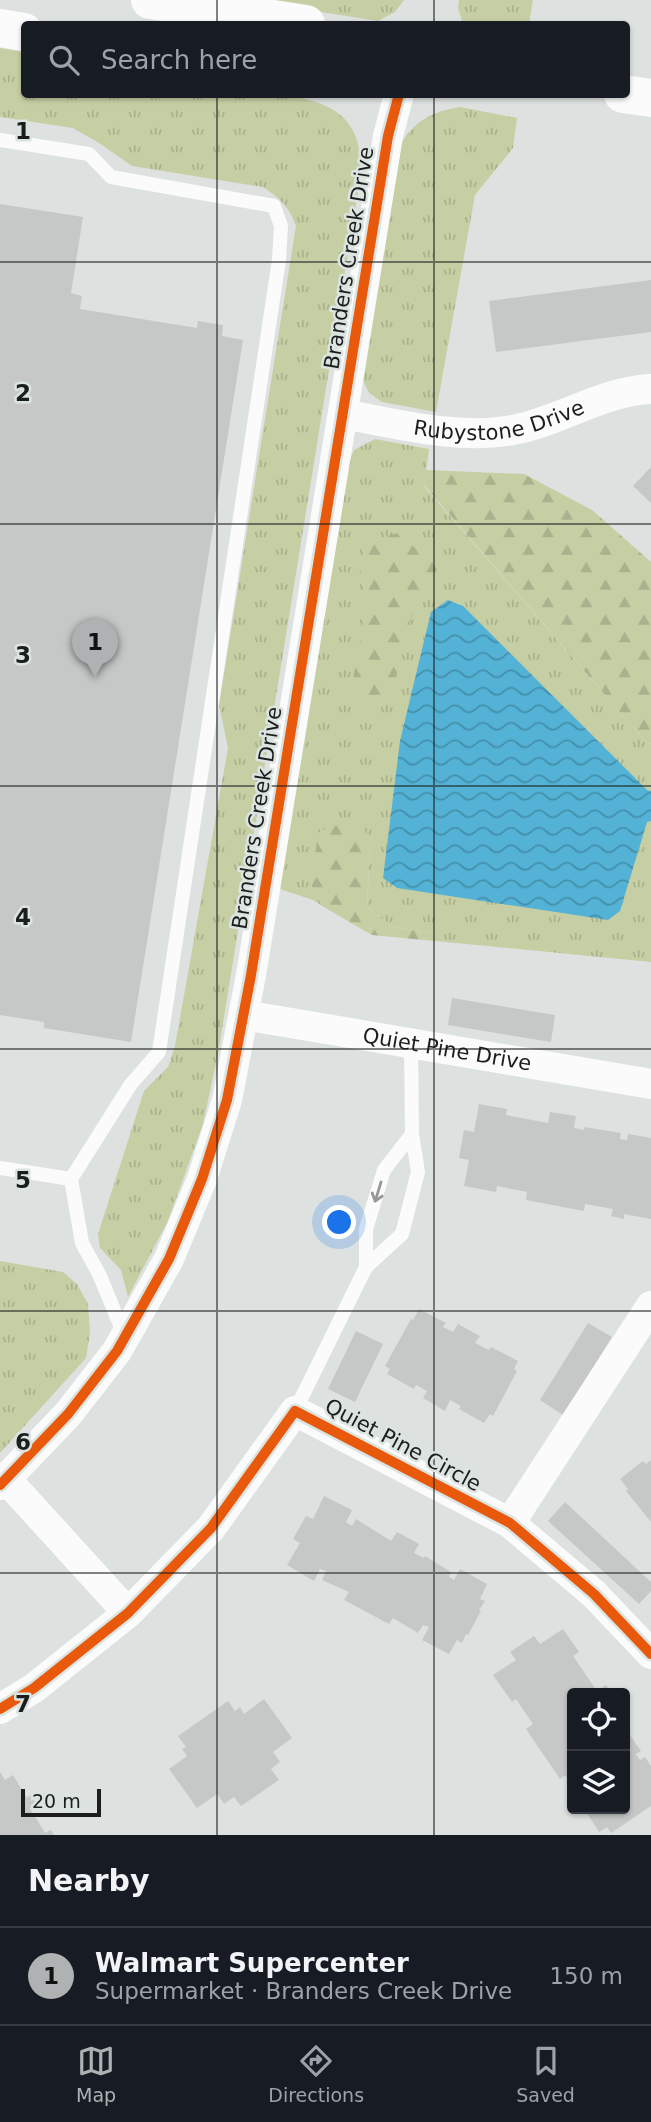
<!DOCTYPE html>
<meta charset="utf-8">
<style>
:root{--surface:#171b24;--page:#20242c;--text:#f1f3f6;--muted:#9ea1a6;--line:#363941;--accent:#afb2b3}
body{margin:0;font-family:"DejaVu Sans",sans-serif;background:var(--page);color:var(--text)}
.controls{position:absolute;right:21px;bottom:21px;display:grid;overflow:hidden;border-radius:7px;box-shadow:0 2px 5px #0004}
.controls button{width:63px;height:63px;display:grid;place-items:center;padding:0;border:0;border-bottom:2px solid var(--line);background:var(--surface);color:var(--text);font:35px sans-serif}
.scale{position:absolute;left:21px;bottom:18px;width:80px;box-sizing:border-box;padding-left:7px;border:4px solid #1b1e1d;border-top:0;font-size:19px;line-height:24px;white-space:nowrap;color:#1b1e1d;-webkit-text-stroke:5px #dbe4e1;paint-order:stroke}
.you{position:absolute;left:340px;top:1223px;width:24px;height:24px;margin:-18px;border:5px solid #fff;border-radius:50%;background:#1a73e8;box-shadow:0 0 0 10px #1a73e833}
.badge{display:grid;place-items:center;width:46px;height:46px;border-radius:50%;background:var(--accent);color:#111;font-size:23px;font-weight:700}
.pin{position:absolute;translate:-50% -58px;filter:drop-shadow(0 2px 4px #0008)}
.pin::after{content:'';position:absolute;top:37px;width:24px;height:21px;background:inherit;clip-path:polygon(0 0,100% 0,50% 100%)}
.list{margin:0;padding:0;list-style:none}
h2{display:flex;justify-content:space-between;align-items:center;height:91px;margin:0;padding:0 28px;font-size:30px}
h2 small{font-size:23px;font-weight:400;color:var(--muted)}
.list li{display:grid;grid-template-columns:46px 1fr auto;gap:21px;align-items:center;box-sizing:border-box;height:98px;padding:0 28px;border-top:2px solid var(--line)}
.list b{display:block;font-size:26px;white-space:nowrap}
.list p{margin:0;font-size:23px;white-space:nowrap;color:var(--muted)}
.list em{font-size:23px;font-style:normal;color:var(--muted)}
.icon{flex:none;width:38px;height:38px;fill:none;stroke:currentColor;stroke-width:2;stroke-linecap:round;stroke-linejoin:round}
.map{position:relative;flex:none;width:651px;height:1835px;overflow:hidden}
.search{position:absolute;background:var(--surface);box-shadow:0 2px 5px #0004;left:21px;right:21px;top:21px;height:77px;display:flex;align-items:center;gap:18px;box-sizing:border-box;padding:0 24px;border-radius:7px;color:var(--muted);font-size:26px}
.sheet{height:189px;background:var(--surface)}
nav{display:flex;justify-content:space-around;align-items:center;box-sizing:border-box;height:98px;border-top:2px solid var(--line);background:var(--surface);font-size:19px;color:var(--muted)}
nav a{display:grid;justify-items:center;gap:4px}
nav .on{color:var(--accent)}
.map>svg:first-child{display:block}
.grass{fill:url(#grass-tufts)}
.forest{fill:url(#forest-firs)}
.water{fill:url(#water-waves)}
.building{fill:#c5c8c6}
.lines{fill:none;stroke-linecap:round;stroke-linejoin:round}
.lane{stroke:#fafbfa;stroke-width:14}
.street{stroke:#fafbfa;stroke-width:30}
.secondary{stroke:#fafbfa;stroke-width:38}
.cycleway-casing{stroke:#dbe4e1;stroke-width:15}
.cycleway{stroke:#e8590c;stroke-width:10}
.oneway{stroke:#969897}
.grid{fill:none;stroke:#1b1e1d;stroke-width:2;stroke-opacity:0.55}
.labels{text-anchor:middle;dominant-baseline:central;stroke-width:5;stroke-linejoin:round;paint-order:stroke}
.street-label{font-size:21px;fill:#1b1e1d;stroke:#dbe4e1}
.grid-label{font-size:23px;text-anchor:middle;font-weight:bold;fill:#1b1e1d;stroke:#dbe4e1;stroke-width:5;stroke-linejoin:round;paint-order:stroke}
</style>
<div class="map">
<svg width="651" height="1835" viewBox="0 0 651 1835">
<defs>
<pattern id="grass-tufts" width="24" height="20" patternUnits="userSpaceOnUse" patternTransform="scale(1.75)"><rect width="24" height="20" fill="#c6cfa4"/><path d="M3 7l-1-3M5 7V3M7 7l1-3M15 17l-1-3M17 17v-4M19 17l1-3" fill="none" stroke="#aab18d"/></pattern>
<pattern id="forest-firs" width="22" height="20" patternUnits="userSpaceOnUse" patternTransform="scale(1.75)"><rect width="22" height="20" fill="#c6cfa4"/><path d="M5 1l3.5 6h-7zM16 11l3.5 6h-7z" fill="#aab18d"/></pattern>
<pattern id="water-waves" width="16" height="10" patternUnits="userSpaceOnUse" patternTransform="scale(1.75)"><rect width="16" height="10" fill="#53b2d5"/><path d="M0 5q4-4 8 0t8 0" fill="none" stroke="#4490ac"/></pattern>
</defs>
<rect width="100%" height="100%" fill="#dde2e0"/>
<path class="grass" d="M245,0H404L395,12L378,21Z
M459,0H533L529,24H463L458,8Z
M0,48L24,52V94H282C313,100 346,106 357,140C360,150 360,162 361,173L218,1054L203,1124L168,1221L128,1297L121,1270L100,1248L98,1234L144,1091L168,1067L175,1046L228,748L219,705L296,226C289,206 280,199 263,187L132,166L99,143L73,128L0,117Z
M460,107L517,118L513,148L475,195L436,412L382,402L369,393L362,378L399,147C414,121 430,112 460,107Z
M375,439L429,449L424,486L643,739L651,744V962L445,942L436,933L393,927L367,907L370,845L311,885L322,906L313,900L274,887L343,476L354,450Z
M0,1261L63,1272L77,1284L88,1304L90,1333L86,1358L0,1453Z"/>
<path class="forest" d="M426,470L524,474L592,510L651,562V744L643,739L424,485Z
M398,533L437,567L434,588L411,618L393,689L370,703L351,691L366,605L359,566L367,542Z
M331,825H363L370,845L367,907L393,927L436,933L445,942L372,935L322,906L311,885L318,833Z"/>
<path class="water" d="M448,600L463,606L647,790L651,791V821L647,822L620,911L608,920L397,888L383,878L400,741L431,612Z"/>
<path class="building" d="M0,204L83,217L71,293L82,296L80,309L197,328L198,321L223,325L222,336L243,340L131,1042L44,1028V1022L0,1015Z
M651,280V332L496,352L489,301Z
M651,467V503L633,486Z
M452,998L555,1015L551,1042L448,1025Z
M479,1104L507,1109L506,1115L548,1123L550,1112L576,1116L574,1128L584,1130L585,1127L621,1133L620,1139L627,1140L628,1134L651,1138V1219L624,1214V1219L611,1216L613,1209L585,1204L584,1211L526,1200L527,1192L497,1186L496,1192L464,1186L469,1160L459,1158L464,1130L474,1132Z
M419,1309L446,1323L443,1327L453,1332L458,1324L480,1336L475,1343L489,1350L491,1347L518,1361L514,1369L517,1371L493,1416L490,1414L484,1423L459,1409L461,1406L450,1400L445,1411L423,1398L427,1391L416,1385L414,1389L387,1374L390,1369L385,1366L411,1319L413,1320Z
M588,1323L612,1337L563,1415L540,1400Z
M356,1331L383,1344L355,1402L328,1389Z
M651,1460V1522L626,1491L628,1489L620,1479L643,1461L646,1464Z
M324,1496L352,1510L346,1522L352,1526L356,1519L391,1541L397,1532L419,1544L414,1553L424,1558L425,1556L451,1572L449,1577L454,1580L460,1569L487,1584L480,1599L485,1601L479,1610L481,1611L468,1635L466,1634L462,1643L457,1640L449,1654L422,1640L429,1627L423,1625L418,1633L393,1618L389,1624L344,1600L349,1592L322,1580L326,1571L320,1569L314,1581L287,1565L300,1543L293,1539L306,1516L313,1519Z
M565,1502L651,1582V1591L639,1604L548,1521Z
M563,1629L579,1652L573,1656L597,1691L606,1685L612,1693H572V1785L565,1775L560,1779L526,1729L533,1724L516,1699L512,1702L493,1675L516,1660L510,1652L534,1636L540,1644Z
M264,1699L292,1738L273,1752L280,1762L271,1769L279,1780L241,1806L234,1797L224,1804L217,1794L197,1808L169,1769L187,1756L182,1749L186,1747L178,1736L228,1701L235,1711L240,1707L244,1714Z
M625,1728L641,1751L636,1754L640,1760L645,1757L651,1766V1806L611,1833L607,1827L599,1832L585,1810L581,1812L578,1809H625Z
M0,1772L5,1780L13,1775L27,1798L31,1795L37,1806L31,1810L45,1833L51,1830L54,1835H0Z"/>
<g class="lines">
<path class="lane" d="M0,140L89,154L111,177L274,206L281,226L279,260L159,1052L131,1084L71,1179
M0,1168L71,1179L82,1243L100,1276L125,1337
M366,1267V1229L384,1170L412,1134
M295,1411L366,1267L402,1234L418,1172L412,1134L411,1043"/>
<g class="street">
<path id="s1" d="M343,414C398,424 458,440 513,430C561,421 602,391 651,389"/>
<path id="s2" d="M244,1015L651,1084"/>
<path d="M6,1479L128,1613"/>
<path d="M0,1485L68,1414L117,1351L169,1259L202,1179L227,1100L251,975L388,136L399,94"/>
<path d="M510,1523L651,1306"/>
<path d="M0,1709L34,1688L128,1613L211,1528L295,1411L510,1523L594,1594L651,1654"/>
</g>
<path class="secondary" d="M150,0L306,24
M0,28L24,32
M623,94L651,98"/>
<g class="cycleway-casing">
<path id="cycleway" d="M0,1485L68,1414L117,1351L169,1259L202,1179L227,1100L251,975L388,136L399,94
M0,1709L34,1688L128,1613L211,1528L295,1411L510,1523L594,1594L651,1654"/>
</g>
<use href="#cycleway" class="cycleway"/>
</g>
<defs><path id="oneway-shaft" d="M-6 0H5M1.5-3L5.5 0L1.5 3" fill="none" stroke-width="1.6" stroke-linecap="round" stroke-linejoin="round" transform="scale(1.75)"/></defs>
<use class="oneway" href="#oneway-shaft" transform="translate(378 1192) rotate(107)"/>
<path class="grid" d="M217,0V24M434,0V24M217,94V1835M434,94V1835M0,262H651M0,524H651M0,786H651M0,1049H651M0,1311H651M0,1573H651"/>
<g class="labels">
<g class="street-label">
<text transform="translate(349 258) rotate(-81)">Branders Creek Drive</text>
<text stroke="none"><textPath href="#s1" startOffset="159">Rubystone Drive</textPath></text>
<text transform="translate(257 818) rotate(-81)">Branders Creek Drive</text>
<text stroke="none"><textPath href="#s2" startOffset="206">Quiet Pine Drive</textPath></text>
<text transform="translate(403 1445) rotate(28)">Quiet Pine Circle</text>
</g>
</g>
<g class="grid-label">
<text x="23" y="139">1</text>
<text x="23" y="401">2</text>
<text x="23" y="663">3</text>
<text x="23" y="925">4</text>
<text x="23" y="1188">5</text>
<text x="23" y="1450">6</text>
<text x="23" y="1712">7</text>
</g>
</svg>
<div class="controls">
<button><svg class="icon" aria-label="locate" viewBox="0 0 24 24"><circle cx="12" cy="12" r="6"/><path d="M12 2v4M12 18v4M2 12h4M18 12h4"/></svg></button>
<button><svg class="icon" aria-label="layers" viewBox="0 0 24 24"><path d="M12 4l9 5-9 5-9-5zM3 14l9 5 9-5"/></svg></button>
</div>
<div class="scale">20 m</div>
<div class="you"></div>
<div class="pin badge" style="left:95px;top:677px">1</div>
<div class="search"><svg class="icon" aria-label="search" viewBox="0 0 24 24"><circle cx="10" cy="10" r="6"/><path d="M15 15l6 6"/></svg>Search here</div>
</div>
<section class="sheet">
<h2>Nearby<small></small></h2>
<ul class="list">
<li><span class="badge">1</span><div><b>Walmart Supercenter</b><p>Supermarket · Branders Creek Drive</p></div><em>150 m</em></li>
</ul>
</section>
<nav>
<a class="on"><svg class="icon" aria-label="map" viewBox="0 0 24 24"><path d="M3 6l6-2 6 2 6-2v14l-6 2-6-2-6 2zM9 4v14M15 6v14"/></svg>Map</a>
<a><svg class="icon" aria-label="directions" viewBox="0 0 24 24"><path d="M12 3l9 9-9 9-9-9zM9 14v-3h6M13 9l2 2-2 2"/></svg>Directions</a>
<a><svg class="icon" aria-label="saved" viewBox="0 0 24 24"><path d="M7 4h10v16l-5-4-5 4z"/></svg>Saved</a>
</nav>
